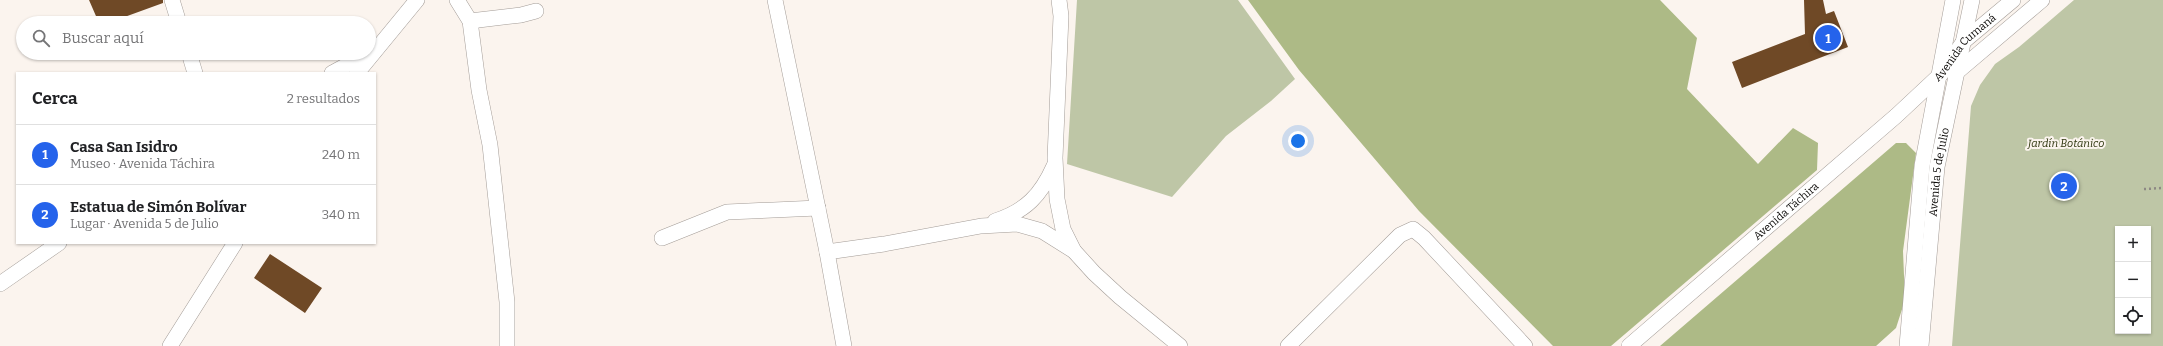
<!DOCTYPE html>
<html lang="es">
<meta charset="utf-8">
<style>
:root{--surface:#fff;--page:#f2f2f2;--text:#202124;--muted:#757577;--line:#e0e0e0;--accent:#2563eb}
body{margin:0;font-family:Bitter,serif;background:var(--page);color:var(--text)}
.controls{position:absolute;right:12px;bottom:12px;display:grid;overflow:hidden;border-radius:0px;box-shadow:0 1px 3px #0004}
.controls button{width:36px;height:36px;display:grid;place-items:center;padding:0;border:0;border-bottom:1px solid var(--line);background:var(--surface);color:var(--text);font:20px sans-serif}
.you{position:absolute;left:1298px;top:141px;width:14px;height:14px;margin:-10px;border:3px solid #fff;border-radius:50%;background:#1a73e8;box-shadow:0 0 0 6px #1a73e833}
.badge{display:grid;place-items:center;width:26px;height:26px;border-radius:50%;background:var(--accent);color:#fff;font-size:13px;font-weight:700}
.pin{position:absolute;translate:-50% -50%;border:2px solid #fff;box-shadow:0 1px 4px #0006}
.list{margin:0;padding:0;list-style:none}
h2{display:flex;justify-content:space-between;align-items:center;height:52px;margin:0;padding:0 16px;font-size:17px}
h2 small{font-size:13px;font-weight:400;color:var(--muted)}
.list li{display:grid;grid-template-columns:26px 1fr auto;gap:12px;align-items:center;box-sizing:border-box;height:60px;padding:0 16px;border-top:1px solid var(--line)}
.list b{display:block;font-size:15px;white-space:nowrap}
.list p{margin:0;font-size:13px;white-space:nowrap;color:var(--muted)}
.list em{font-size:13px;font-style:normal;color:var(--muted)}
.icon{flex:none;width:22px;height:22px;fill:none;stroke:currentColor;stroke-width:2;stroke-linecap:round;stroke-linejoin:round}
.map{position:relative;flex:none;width:2163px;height:346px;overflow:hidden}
.search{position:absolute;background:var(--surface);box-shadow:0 1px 3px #0004;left:16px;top:16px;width:360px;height:44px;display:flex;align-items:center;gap:10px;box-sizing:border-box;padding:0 14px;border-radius:22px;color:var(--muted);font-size:15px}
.panel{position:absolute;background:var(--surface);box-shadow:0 1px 3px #0004;left:16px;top:72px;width:360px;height:172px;border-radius:0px}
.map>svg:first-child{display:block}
.green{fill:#bec6a6;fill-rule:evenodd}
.forest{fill:#adba86}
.building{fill:#6f4926}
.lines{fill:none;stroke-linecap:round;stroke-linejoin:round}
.minor-casing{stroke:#a39c97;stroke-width:16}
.path{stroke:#8d8884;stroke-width:2.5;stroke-dasharray:2 3;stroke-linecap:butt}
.minor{stroke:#fff;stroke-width:15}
.labels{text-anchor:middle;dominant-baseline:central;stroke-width:4;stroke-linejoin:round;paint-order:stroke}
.street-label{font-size:11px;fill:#0d0b09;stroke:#fbf4ee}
.park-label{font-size:11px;font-style:italic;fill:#2e360e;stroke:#fbf4ee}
</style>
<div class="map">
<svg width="2163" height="346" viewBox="0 0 2163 346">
<rect width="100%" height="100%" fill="#fbf4ee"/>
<path class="green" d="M1077,0H1238L1295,79L1271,101L1226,136L1172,197L1067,164Z
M2074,0H2163V346H1952L1971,106L1980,85L1995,64L2019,47ZM2118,229H2148V331H2118Z"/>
<path class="forest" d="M1248,0H1660L1697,38L1687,89L1758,164L1793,128L1818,143L1817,170L1611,346H1553L1419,211L1299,70Z
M1896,143H1906L1916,153L1903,251L1905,300L1896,328L1876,346H1660Z"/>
<path class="building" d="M89,0H163V3L108,23H99Z
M1804,0H1823L1826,14L1834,11L1848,47L1742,88L1732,62L1805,34Z
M270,254L322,288L305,313L254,278Z"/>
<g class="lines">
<g class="minor-casing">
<g id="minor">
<path d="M172,0L179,23"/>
<path d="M457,0L470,21L479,90L490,145L507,302V346"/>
<path d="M775,0L827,252L844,346"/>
<path d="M1059,0L1061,16L1055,158L1057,199L1063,229L1074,251L1094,273L1120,297L1180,346"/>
<path d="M470,21L521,15L536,11"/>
<path d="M189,53L195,73"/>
<path d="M1953,72H1957L2042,0"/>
<path d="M332,73L369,53"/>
<path d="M357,73L417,0"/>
<path d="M995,221C1026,211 1041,195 1054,166"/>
<path d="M662,238L727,212L818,208"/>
<path d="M827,252L884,244L981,226L1017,224L1042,231L1074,251"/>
<path d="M0,284L59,243"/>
<path d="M170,346L235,243"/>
<path d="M1288,346L1400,235L1413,229L1424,238L1525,346"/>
<path id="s1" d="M1629,346L1896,116L1941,74L1964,41L2013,0"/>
<path d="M1907,346L1922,166L1953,0"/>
<path id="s2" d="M1921,346L1937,167L1972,0"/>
</g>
</g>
<path class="path" d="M2144,189L2163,188"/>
<use href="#minor" class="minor"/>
</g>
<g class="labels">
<g class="street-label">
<text stroke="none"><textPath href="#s1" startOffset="450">Avenida Cumaná</textPath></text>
<text stroke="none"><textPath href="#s2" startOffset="175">Avenida 5 de Julio</textPath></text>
<text stroke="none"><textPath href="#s1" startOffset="207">Avenida Táchira</textPath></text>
</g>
<g class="park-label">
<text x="2066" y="143">Jardín Botánico</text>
</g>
</g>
</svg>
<div class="controls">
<button>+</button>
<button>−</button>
<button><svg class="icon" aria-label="locate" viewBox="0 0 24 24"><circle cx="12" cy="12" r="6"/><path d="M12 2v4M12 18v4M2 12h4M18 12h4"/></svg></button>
</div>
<div class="you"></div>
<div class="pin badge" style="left:1828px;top:38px">1</div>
<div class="pin badge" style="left:2064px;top:186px">2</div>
<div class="search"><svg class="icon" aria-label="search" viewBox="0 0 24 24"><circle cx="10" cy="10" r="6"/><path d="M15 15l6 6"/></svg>Buscar aquí</div>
<section class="panel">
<h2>Cerca<small>2 resultados</small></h2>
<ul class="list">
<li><span class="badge">1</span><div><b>Casa San Isidro</b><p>Museo · Avenida Táchira</p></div><em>240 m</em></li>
<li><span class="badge">2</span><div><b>Estatua de Simón Bolívar</b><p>Lugar · Avenida 5 de Julio</p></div><em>340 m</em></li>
</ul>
</section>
</div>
